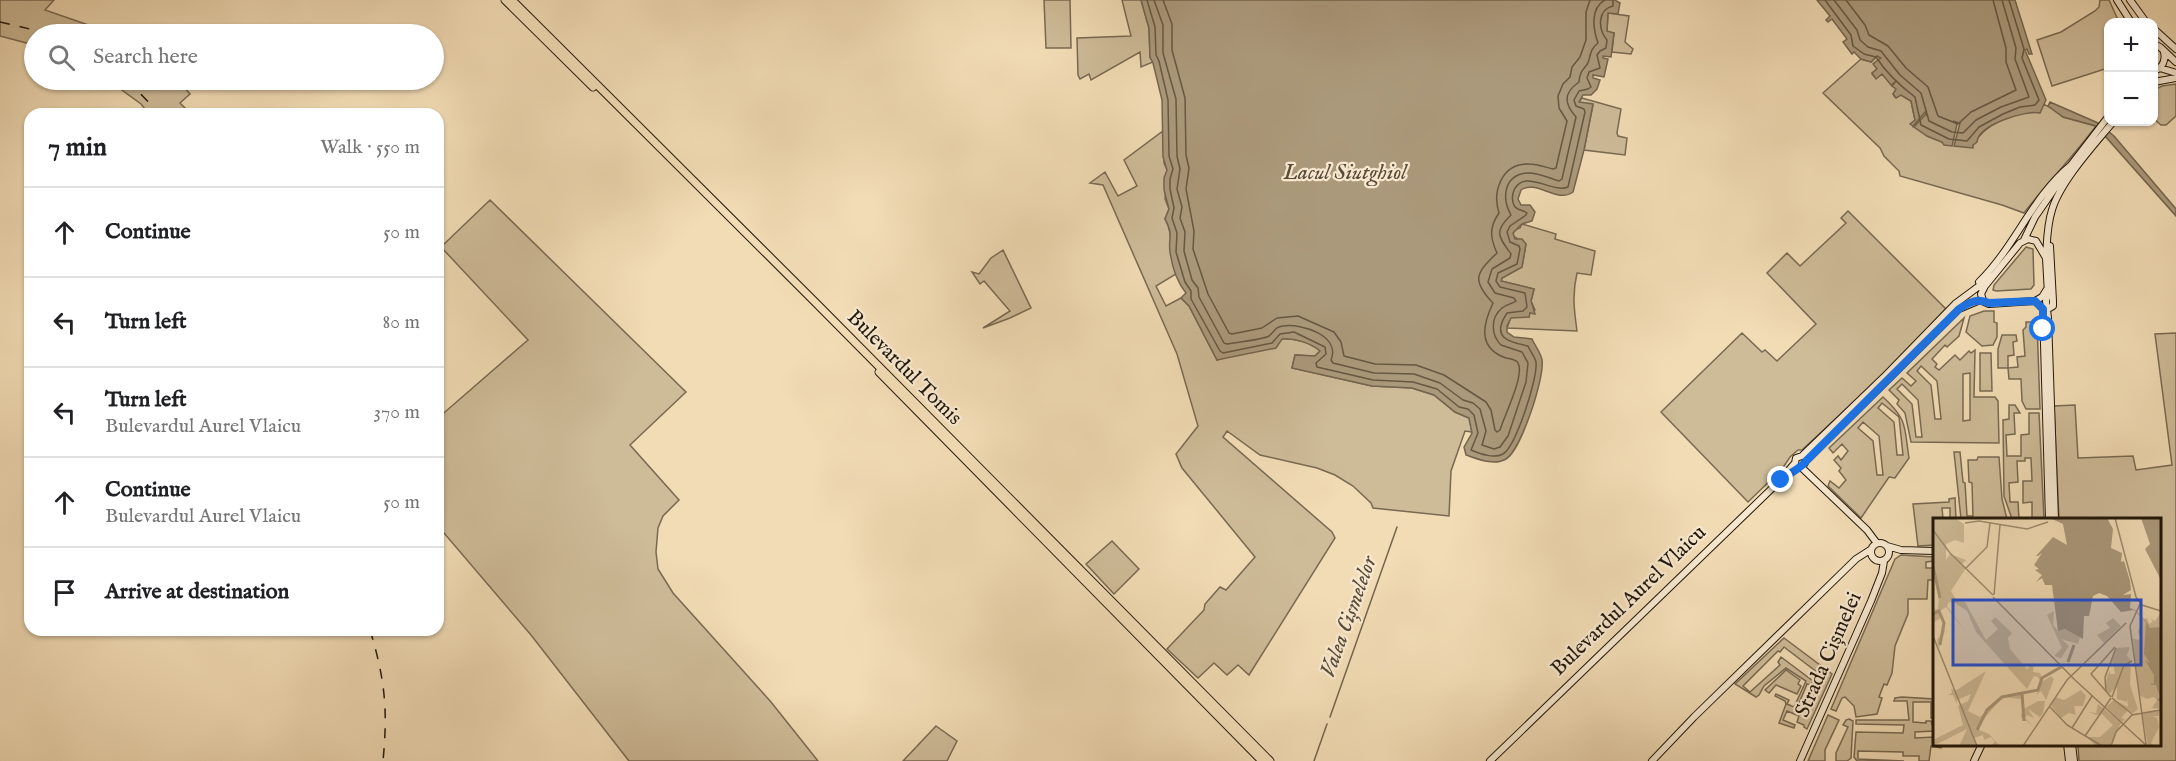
<!DOCTYPE html>
<meta charset="utf-8">
<style>
:root{--surface:#fff;--page:#f2f2f2;--text:#202124;--muted:#757577;--line:#e0e0e0}
body{margin:0;font-family:"IM FELL English",serif;background:var(--page);color:var(--text)}
.controls{position:absolute;right:18px;top:18px;display:grid;overflow:hidden;border-radius:12px;box-shadow:0 2px 4px #0004}
.controls button{width:54px;height:54px;display:grid;place-items:center;padding:0;border:0;border-bottom:2px solid var(--line);background:var(--surface);color:var(--text);font:30px sans-serif}
.stop{position:absolute;width:18px;height:18px;margin:-14px;border:4px solid #1a73e8;border-radius:50%;background:#fff}
.stop.end{background:#1a73e8;border-color:#fff;box-shadow:0 2px 6px #0008}
.list{margin:0;padding:0;list-style:none}
h2{display:flex;justify-content:space-between;align-items:center;height:78px;margin:0;padding:0 24px;font-size:26px}
h2 small{font-size:20px;font-weight:400;color:var(--muted)}
.list li{display:grid;grid-template-columns:39px 1fr auto;gap:18px;align-items:center;box-sizing:border-box;height:90px;padding:0 24px;border-top:2px solid var(--line)}
.list b{display:block;font-size:22px;white-space:nowrap}
.list p{margin:0;font-size:20px;white-space:nowrap;color:var(--muted)}
.list em{font-size:20px;font-style:normal;color:var(--muted)}
.icon{flex:none;width:33px;height:33px;fill:none;stroke:currentColor;stroke-width:2;stroke-linecap:round;stroke-linejoin:round}
.map{position:relative;flex:none;width:2176px;height:761px;overflow:hidden}
.search{position:absolute;background:var(--surface);box-shadow:0 2px 4px #0004;left:24px;top:24px;width:420px;height:66px;display:flex;align-items:center;gap:15px;box-sizing:border-box;padding:0 21px;border-radius:33px;color:var(--muted);font-size:22px}
.panel{position:absolute;background:var(--surface);box-shadow:0 2px 4px #0004;left:24px;top:108px;width:420px;height:528px;border-radius:18px}
.map>svg:first-child{display:block}
.green{fill:#cebb98;stroke:#786952;stroke-width:1.5;fill-rule:evenodd}
.water{fill:#ab997b;stroke:#74654e;stroke-width:1.5}
.lines{fill:none;stroke-linecap:round;stroke-linejoin:round}
.shore{stroke:#665843;stroke-width:1.5}
.stream{stroke:#74654e;stroke-width:1.5}
.secondary-casing{stroke:#21170b;stroke-width:8}
.primary-casing{stroke:#21170b;stroke-width:9}
.secondary{stroke:#f7e8cf;stroke-width:6}
.primary{stroke:#f2dcb5;stroke-width:7}
.rail{stroke:#21170b;stroke-width:1.5;stroke-dasharray:10 10;stroke-linecap:butt}
.route{stroke:#1a73e8;stroke-width:8}
.labels{text-anchor:middle;dominant-baseline:central;stroke-width:4.5;stroke-linejoin:round;paint-order:stroke}
.street-label{font-size:21px;fill:#21170b;stroke:#f7e8cf}
.water-label{font-size:22px;font-style:italic;fill:#584b38;stroke:#f7e8cf}
.inset-river{fill:none;stroke:#ab997b;stroke-width:3}
.inset-road{fill:none;stroke:#9e8d71;stroke-width:1.5}
.view{fill:#1d4ed8;fill-opacity:0.15;stroke:#1d4ed8;stroke-width:3}
.inset-edge{fill:none;stroke:#21170b;stroke-width:3}
</style>
<div class="map">
<svg width="2176" height="761" viewBox="0 0 2176 761">
<rect width="100%" height="100%" fill="#f2dcb5"/>
<filter id="stains"><feTurbulence type="fractalNoise" baseFrequency=".00333" numOctaves="4"/><feColorMatrix values="0 0 0 0 .2 0 0 0 0 .09 0 0 0 0 .02 0 0 0 .5 -.17"/></filter>
<radialGradient id="worn" r=".72"><stop offset=".6" stop-color="#630" stop-opacity="0"/><stop offset="1" stop-color="#630" stop-opacity=".3"/></radialGradient>
<path class="green" d="M0,0H54L45,10L94,27L103,34H34V45L0,36Z
M1044,0H1070L1071,48H1046Z
M1122,0H1141L1149,28L1150,57L1153,62L1141,67L1140,52L1091,80L1089,74L1080,79L1078,75L1077,38L1131,36Z
M2100,0H2109L2119,22H2108V68L2052,86L2037,40L2061,32L2095,11L2099,7Z
M1608,13L1629,16L1625,42L1633,49L1631,54L1612,52L1614,33L1607,32Z
M1877,56L1881,59L1877,69L1872,74L1876,78L1881,74L1897,81L1896,91L1893,94L1895,97L1901,95L1911,101L1915,120L1913,123V126L1925,112L1928,114L1926,116L1927,136L1942,142L1956,124L1953,121L1960,123L1973,145C1984,125 2016,108 2040,112L2043,104L2056,110L2063,117L2096,126C2074,156 2047,183 2024,213L2002,205L1900,176L1899,171L1884,156L1880,148L1823,93L1861,59L1871,62Z
M108,80H172L179,89L183,86L190,94L180,103L191,114H149L141,104Z
M2176,84V116L2166,125H2161L2154,119V90L2162,86Z
M1582,98L1621,109L1617,133L1618,136L1627,138L1625,155L1584,150L1593,105L1579,102Z
M1163,131L1164,163L1167,170L1165,199L1169,209L1165,219C1175,237 1168,253 1176,274L1156,286L1166,306L1181,298L1189,306L1217,360L1282,339C1295,338 1311,343 1320,351L1315,356L1295,355L1292,368L1372,386L1412,388L1434,395L1455,412L1469,418L1472,432L1465,431L1451,471L1449,516L1373,508L1371,503L1353,486L1335,475L1317,468L1260,455L1227,431L1223,437L1332,532L1335,538L1249,675L1238,665L1227,675L1214,663L1198,678L1167,649L1204,610L1205,604L1220,587L1226,590L1255,557L1182,468L1176,454L1198,426L1177,354L1103,185L1090,183L1105,172L1118,196L1137,186L1124,160Z
M490,200L686,392L630,445L679,500L663,516L658,528L656,552L658,569L673,593L771,702L818,761H629L531,635L438,526V418L528,340L441,247Z
M1848,211L1946,309L1892,366L1802,450H1798L1790,457L1782,469L1748,502L1661,412L1742,333L1762,352L1765,350L1777,361L1816,324L1767,273L1787,253L1800,266L1846,223L1841,218Z
M1522,224L1556,234L1555,239L1595,251L1591,275L1577,273C1572,295 1574,309 1577,331L1507,328L1511,317H1529V313L1535,310L1531,301L1534,289L1501,281L1502,278L1522,267L1526,244L1513,236L1514,230L1520,228Z
M2026,247L2033,249L2034,285L2031,289L1996,291L1993,290L1994,285Z
M1003,250L1031,308L1010,318L983,328L1010,311L984,281L980,284L972,272L979,274L991,258Z
M1984,311H1994V322L1997,323V337L1993,345L1982,346L1966,332L1970,316Z
M1964,318L1959,336L1947,347L1945,345L1932,359L1937,364L1935,367L1939,370L1955,355L1960,360L1969,351L1971,353L1975,350L1974,397H1995L1998,401L1999,443L1911,442L1905,413L1897,404L1899,400L1889,390L1902,378L1911,386L1916,381L1907,373ZM1921,366L1937,381L1941,419H1935L1931,385L1917,371ZM1970,373V420L1963,421V374ZM1902,384L1918,400L1922,437H1916L1912,404L1897,389Z
M2026,322H2037L2040,409H2026L2022,401L2021,379H2009L2008,368H1998V349L2002,335H2016L2017,341L2013,342L2014,355L2008,356V368L2018,367L2017,357L2025,356L2023,330L2026,327Z
M2176,333V761H2079L2078,745L2160,744V520L2059,519L2054,406L2075,405L2078,458L2133,456L2136,470L2172,465L2155,334Z
M1980,353H1991L1992,391H1980Z
M1883,397C1908,420 1904,426 1909,458L1895,478L1889,477L1861,518L1828,486L1830,481L1839,488L1846,480L1839,471L1841,468L1834,460L1838,456L1841,460L1848,451L1842,444L1833,453L1829,448ZM1882,403L1899,417L1903,455H1897L1894,422L1878,408ZM1863,422L1879,436L1883,475H1877L1873,441L1858,428Z
M2009,405H2015L2020,413H2014L2015,434L2006,435L2007,456H2021V435L2029,434V413H2039L2044,519H2032V502L2023,503V481H2032L2031,458H2025V461H2017L2018,482L2009,483L2010,502H2018L2019,519H2012L2004,496L2003,420L2009,419Z
M1954,452H1960L1963,482L1965,483L1967,516H1973L1972,483L1969,482L1968,460H1977L1978,457H1999L2002,499L2007,519H1961Z
M1955,498L1956,519H1950V508H1942L1943,519L1934,520V545L1918,546L1913,504L1949,502V499Z
M1112,541L1139,569L1114,594L1086,564Z
M1901,555L1934,557V561L1926,562V568H1934V580H1928L1927,599H1908V614L1895,646L1892,673L1887,685L1884,684L1879,697L1882,698L1877,714L1856,717L1854,706L1845,697L1842,698L1836,711L1831,709L1895,559Z
M1784,638L1832,674L1807,729L1804,727V725L1797,722L1799,716L1787,711L1783,720L1795,725L1794,728L1779,723L1786,704L1785,701L1775,696L1776,694L1789,700L1787,704L1794,707L1806,681L1786,668L1764,686L1759,695L1756,697L1735,684ZM1784,647L1822,676L1807,712L1797,708L1807,684L1811,685L1813,681L1781,657L1778,662L1780,665L1750,692L1743,686L1778,651L1780,652Z
M1786,670L1800,680L1798,684L1801,686L1797,694L1776,685L1769,693L1765,690Z
M1902,697L1934,699V723V719L1931,718V702H1913V722L1926,723V721H1931L1932,725L1934,726V731L1915,732V738L1934,737V744L1942,745L1941,748L1931,746L1929,761H1919V756H1903V752L1858,751V759L1904,761H1857L1854,757L1856,732L1903,733L1904,725L1856,724V720H1909L1907,701H1894L1895,698Z
M1828,715L1839,720L1825,750V761H1808Z
M1849,719L1853,721L1851,758L1847,761H1836V753L1848,727L1843,725L1846,720Z
M936,726L957,741L947,761H903Z"/>
<path class="water" d="M1141,0H1615L1620,3L1618,14L1608,13L1607,31L1614,33L1611,57L1603,56V58L1608,59L1604,77L1593,75V78L1600,80L1597,89L1591,95H1583L1579,102L1593,104L1584,150L1573,192C1557,204 1537,179 1521,190L1518,199L1521,205H1530L1535,212L1532,221L1522,224L1513,233L1515,239H1522L1526,244L1522,267L1502,278L1501,281L1534,289L1531,301L1535,314L1530,313L1529,317L1511,318L1507,326V332L1514,337L1532,339C1535,346 1541,353 1542,360C1545,377 1521,450 1506,459C1494,466 1478,459 1466,455L1464,447L1472,433L1469,418L1455,412L1434,395L1412,388L1372,386L1292,368L1295,355L1315,356L1320,351C1311,343 1295,338 1282,339L1276,348L1217,360L1189,306L1181,298L1186,293C1177,282 1172,266 1170,252C1168,237 1174,235 1165,219L1169,209L1164,190V178L1167,170L1163,157L1162,100L1153,63L1150,57L1149,28Z
M1817,0H2015L2032,54H2029L2027,49L2025,50L2046,100L2040,113C2025,110 1978,125 1977,142L1973,145V148L1954,146L1960,123L1953,121L1957,124L1952,146L1944,145L1942,142L1927,136L1914,127L1925,115H1927L1925,112L1913,126L1910,124L1915,120L1911,101L1901,95L1896,98L1893,94L1896,89L1892,86L1896,81L1891,85L1882,74L1876,79L1872,73L1877,69L1873,64L1881,58L1877,56L1871,62L1861,59L1854,52L1852,54L1843,42L1847,39L1832,19L1828,22L1826,20L1830,16Z
M2050,102L2098,123L2114,136L2176,209V216L2096,126L2063,117L2048,106Z"/>
<g class="lines">
<path class="shore" d="M1147,0L1155,27L1156,55L1159,61L1168,100L1169,156L1173,169L1170,179V189L1174,208L1172,218L1177,233L1176,252L1185,282L1191,291V299L1220,351L1223,353L1272,343L1280,334L1294,332L1325,347L1326,354L1316,363L1317,367L1373,380L1413,382L1437,389L1459,407L1468,409L1474,415L1478,433L1471,450C1481,454 1494,459 1503,454C1516,446 1538,378 1536,362C1535,357 1530,351 1528,346C1507,342 1491,337 1507,313L1523,311L1527,307L1525,293L1500,287L1496,281L1498,273L1517,264L1520,249L1519,246L1510,242L1507,232L1510,226L1526,215L1527,213C1524,210 1519,211 1515,207C1512,203 1512,198 1513,193C1522,166 1552,194 1568,187L1585,112L1584,109L1576,106L1574,100L1579,91L1588,89L1591,87L1587,78L1589,72L1600,68L1597,55L1600,51L1606,48L1607,40C1598,29 1597,10 1613,6V0
M1154,0L1163,25V53L1176,99L1177,156L1180,169L1177,189L1182,207L1180,218L1185,232L1184,251L1192,280L1198,288L1199,297L1224,343L1227,344C1236,342 1262,340 1269,336C1275,331 1275,327 1283,326C1302,323 1341,336 1331,360L1333,363L1374,373L1414,374L1440,383L1463,400L1473,403L1480,409L1486,431L1482,445L1494,449L1500,447L1508,436L1526,382L1528,363L1522,352L1501,345C1491,335 1490,318 1502,308C1507,304 1512,304 1516,301L1514,298L1495,293L1488,282L1492,269L1510,258L1511,254C1499,237 1493,232 1511,215C1502,199 1503,176 1526,173C1537,172 1549,178 1559,181L1562,179L1576,117C1565,104 1562,94 1579,82C1580,67 1587,69 1589,60C1591,52 1591,49 1598,43C1593,29 1590,8 1605,0
M1163,0L1172,24V50L1185,98L1186,155L1189,168L1186,189L1194,231L1193,249L1208,294L1229,333L1232,334L1262,328L1277,318L1298,316L1334,332L1341,342L1344,356L1375,364L1416,365L1444,375L1486,402L1491,410L1495,430L1497,432L1500,430C1504,416 1525,375 1518,363C1516,359 1510,359 1506,358C1477,348 1483,324 1493,303C1471,280 1476,273 1497,253C1490,238 1489,227 1499,213C1492,191 1502,163 1529,164C1537,164 1545,167 1553,169L1556,168L1567,121L1559,108L1558,96L1563,84L1570,77L1572,67L1580,57L1586,40V12L1590,0
M1825,0L1851,35L1853,46L1864,54L1876,57C1887,74 1899,85 1915,97L1921,125L1949,139L1967,141L1979,127L2003,114L2020,107L2035,105L2039,100L2022,58L2024,49L2009,0
M1834,0L1857,30L1860,40L1868,47L1881,51L1900,75L1921,93L1929,121L1952,132L1963,133L1976,120L2001,107L2029,97L2015,59L2016,48L2002,0
M1846,0L1865,25L1869,35L1888,46L1906,68L1928,87L1938,116L1958,124L1971,112L2016,90L2006,62V48L1993,0"/>
<path class="stream" d="M1330,717L1397,527
M1314,761L1327,724"/>
<g class="secondary-casing">
<path id="secondary" d="M2117,0L2131,22
M2130,0L2146,22
M2154,29L2176,49
M2154,44L2160,47L2176,62
M2160,68L2176,73
M2154,71C2162,68 2166,61 2164,52
M2154,82L2176,78
M2024,240L2035,217L2071,165L2108,117
M2046,257C2047,242 2047,225 2052,210C2060,182 2094,145 2113,122
M1979,282C2015,247 2032,197 2071,165
M1983,300L1981,294L1985,286L2020,243L2028,239L2036,241L2046,258L2048,294L2046,301L2048,318L2055,520
M2035,301L2043,309L2049,520
M2048,309L2053,306V301L2050,246
M1801,467L1867,530L1876,542
M1788,471L1795,463L1796,458L1802,456L1884,377L1955,304L1994,275
M1871 552a9 9 0 1 1 18 0a9 9 0 1 1-18 0Z
M1887,546L1901,550L1934,551
M2067,744L2069,761
M2072,744L2074,761
M1490,761L1789,472L1803,466L1806,461L1959,309L1980,300L1989,304L2035,301L2042,297L2047,289
M1652,761L1694,717L1856,559L1870,550
M1800,761L1871,601L1882,573L1884,561
M1974,761L1982,744"/>
</g>
<g class="primary-casing">
<path id="primary" d="M505,0L593,87
M512,0L816,303L1270,761
M879,372L1262,761"/>
</g>
<use href="#secondary" class="secondary"/>
<use href="#primary" class="primary"/>
<path class="rail" d="M0,22L51,34
M127,80L160,114
M370,630C385,679 388,710 383,761"/>
</g>
<g class="lines">
<path class="route" d="M1781,480C1788,474 1803,467 1806,461L1959,309C1970,302 1977,298 1989,303L2035,301L2043,309V329"/>
</g>
<g class="labels">
<g class="street-label">
<text transform="translate(904 368) rotate(45)">Bulevardul Tomis</text>
<text transform="translate(1629 601) rotate(-44)">Bulevardul Aurel Vlaicu</text>
<text transform="translate(1829 655) rotate(-66)">Strada Cișmelei</text>
</g>
<g class="water-label">
<text x="1345" y="173">Lacul Siutghiol</text>
<text transform="translate(1349 617) rotate(-70)">Valea Cișmelelor</text>
</g>
</g>
<g transform="translate(1933 518)">
<rect width="228" height="228" fill="#f2dcb5"/>
<path d="M0,0H22L31,6V25L22,22L13,26V42L17,36L33,42L29,46L33,50L18,73L24,83L32,84L53,122L65,111L58,103L62,99L79,115L75,120L77,131L94,151L101,144L100,154L107,155L110,163L118,158L121,161L113,182L108,173L103,177L108,166L105,159L101,158L94,171L43,114L34,93L22,85L16,84L14,88L32,113L13,89L7,93L11,104L12,113L6,130L4,122L11,112L9,99L0,105V92L5,91L6,78L0,52ZM121,93L120,107L125,113L132,111L147,119L145,126L128,121L136,128L128,140L121,138L129,130L114,97ZM228,94V191L219,190L224,182L221,179L214,181L206,177L200,121L208,122L205,114L210,101L214,100L216,106L220,103L217,100L222,103ZM180,100L188,108L171,125L164,117L177,110L173,105ZM197,129L194,137L198,143L192,145L188,153L192,146L197,149L198,144L197,167L205,191L200,195L195,192L188,200L192,201L189,204L173,189L181,182L195,189L194,178V184L184,181V168L176,176L172,171V163L173,160V166L175,151V158L177,152V156H182L180,144L176,150L184,130ZM53,153L35,193L47,199L70,178L89,175L88,181L70,179L47,205L46,212L56,216L66,227L57,228L62,224L58,219L51,222L50,217L41,220L44,228H26L34,211L0,228V222L30,207L25,188L35,183L38,176L24,182V186L20,177H15L19,175L18,170L22,173ZM148,172L153,178L150,188H141L143,197L136,195L128,200L117,186L123,179L131,182ZM105,183H112L110,195L107,199L95,191L101,200L94,197L92,200L100,208L88,199L89,192ZM165,186L188,205L177,228H163L154,219H167L180,207L169,196L164,197L155,194L163,195ZM227,192L226,198H219L224,200L226,209L218,225L221,228H215L209,194Z" fill="#cebb98"/>
<path d="M117,0H174L180,11L178,30L189,35L188,44L191,43L197,63L198,72L190,77L198,76L197,90L202,92L213,103L217,110L228,109V184L224,182L227,179L223,167H219L217,165L221,166V157L212,142L217,145L211,136L213,104L201,92L188,94L174,78L166,75L160,78L156,98H151L150,121L132,111L125,113L119,67H112L109,60L103,64L109,57L102,52L106,51L101,47L109,35L105,38H103L120,19L134,27L130,6ZM208,0H228V62L212,31L217,26Z" fill="#ab997b"/>
<path class="inset-river" d="M0,48L7,80M0,96L6,93L11,105L7,127M135,144L141,127M89,175L91,203M44,212L54,192L69,179L105,172L109,160L128,149"/>
<path class="inset-road" d="M182,0L203,79L209,87L228,93M32,5L46,3L94,11L115,4M0,12L17,35L60,77M33,50L54,29L57,5M61,77L67,7M60,79L142,162L214,228M207,86L197,108L213,226M0,118L44,228M173,174L172,159L183,130M178,179L158,156L182,129M179,179L191,147L199,143M179,180L199,196M117,189L134,207L169,228M139,210L159,178M152,218L178,180M90,228L134,162L193,105M178,228L183,214L199,197L228,192"/>
<path class="view" d="M20,82H208V147H20Z"/>
<rect width="228" height="228" class="inset-edge"/>
</g>
<rect width="100%" height="100%" filter="url(#stains)"/>
<rect width="100%" height="100%" fill="url(#worn)"/>
</svg>
<div class="controls">
<button>+</button>
<button>−</button>
</div>
<div class="stop" style="left:2043px;top:329px"></div>
<div class="stop end" style="left:1781px;top:480px"></div>
<div class="search"><svg class="icon" aria-label="search" viewBox="0 0 24 24"><circle cx="10" cy="10" r="6"/><path d="M15 15l6 6"/></svg>Search here</div>
<section class="panel">
<h2>7 min<small>Walk · 550 m</small></h2>
<ul class="list">
<li><svg class="icon" aria-label="ahead" viewBox="0 0 24 24"><path d="M12 20V5M6 11l6-6 6 6"/></svg><div><b>Continue</b></div><em>50 m</em></li>
<li><svg class="icon" aria-label="left" viewBox="0 0 24 24"><path d="M17 20v-9H6M10 6l-5 5 5 5"/></svg><div><b>Turn left</b></div><em>80 m</em></li>
<li><svg class="icon" aria-label="left" viewBox="0 0 24 24"><path d="M17 20v-9H6M10 6l-5 5 5 5"/></svg><div><b>Turn left</b><p>Bulevardul Aurel Vlaicu</p></div><em>370 m</em></li>
<li><svg class="icon" aria-label="ahead" viewBox="0 0 24 24"><path d="M12 20V5M6 11l6-6 6 6"/></svg><div><b>Continue</b><p>Bulevardul Aurel Vlaicu</p></div><em>50 m</em></li>
<li><svg class="icon" aria-label="arrive" viewBox="0 0 24 24"><path d="M6 21V4h12l-3 4 3 4H6"/></svg><div><b>Arrive at destination</b></div></li>
</ul>
</section>
</div>
